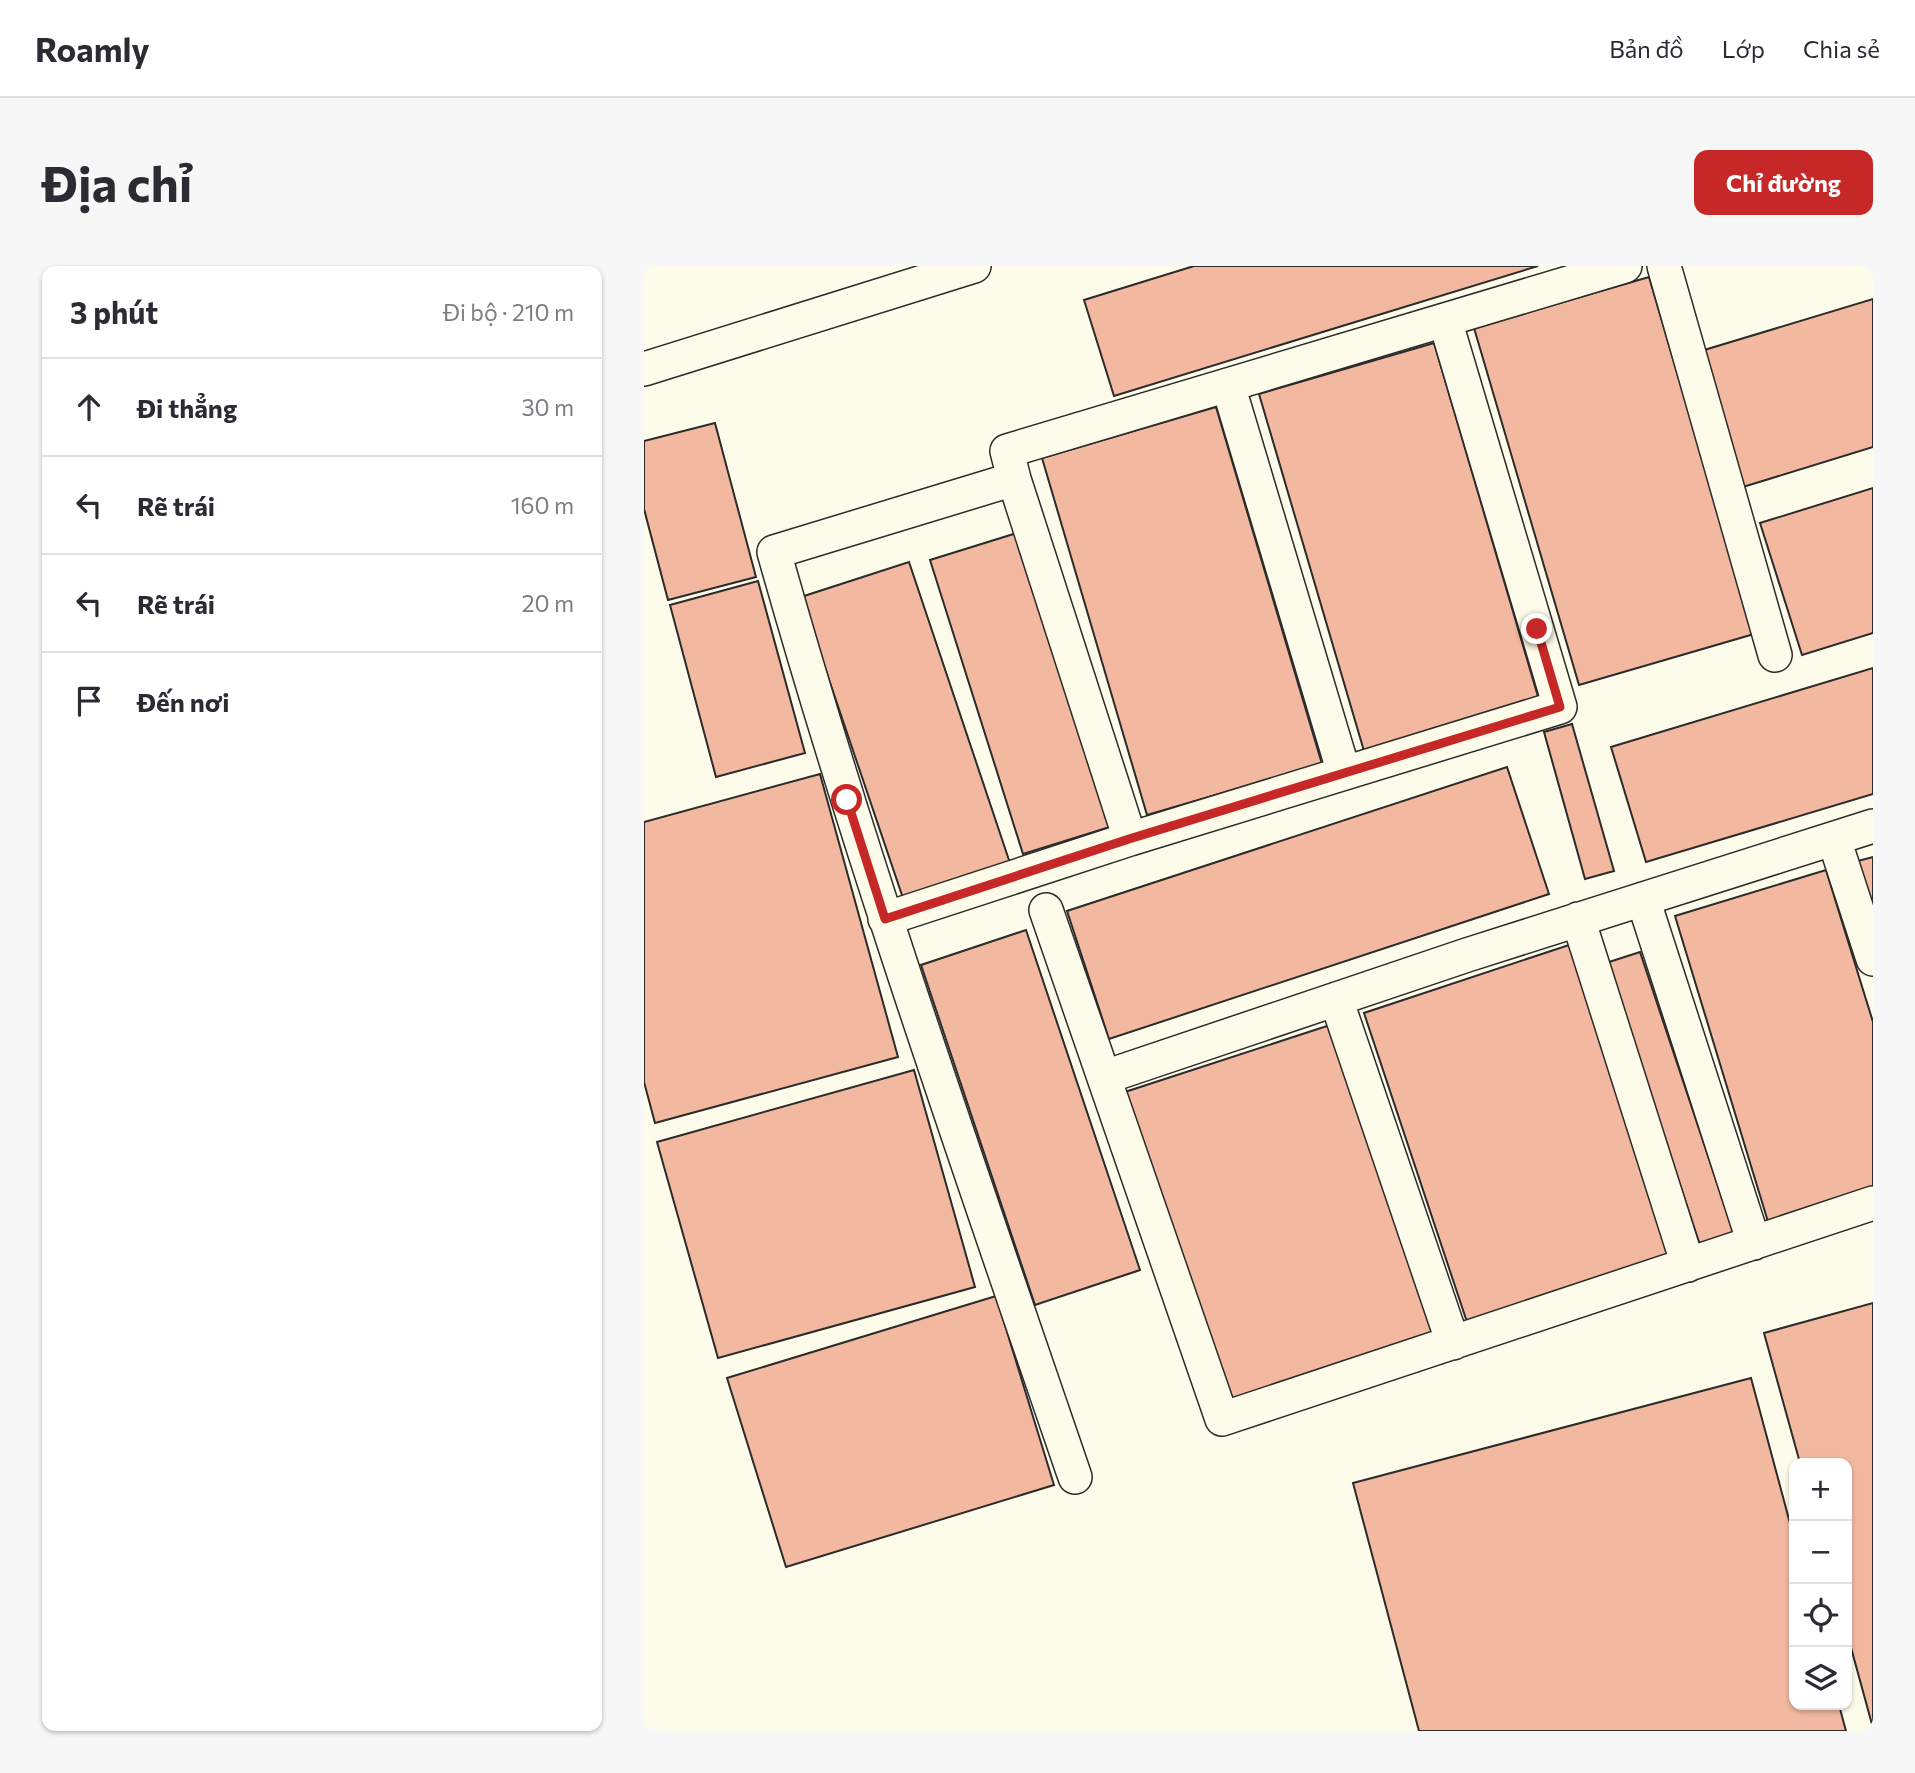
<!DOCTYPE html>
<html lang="vi">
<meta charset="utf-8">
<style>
:root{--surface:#fff;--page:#f7f7f7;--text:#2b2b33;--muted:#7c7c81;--line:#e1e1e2;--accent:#c62828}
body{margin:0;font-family:Commissioner,sans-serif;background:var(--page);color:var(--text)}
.controls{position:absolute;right:21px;bottom:21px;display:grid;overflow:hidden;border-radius:14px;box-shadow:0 2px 5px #0004}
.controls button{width:63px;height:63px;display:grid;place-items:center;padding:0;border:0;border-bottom:2px solid var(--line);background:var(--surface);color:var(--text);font:35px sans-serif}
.stop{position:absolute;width:21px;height:21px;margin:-16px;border:5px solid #c62828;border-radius:50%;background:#fff}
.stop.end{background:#c62828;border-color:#fff;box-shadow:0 2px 7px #0008}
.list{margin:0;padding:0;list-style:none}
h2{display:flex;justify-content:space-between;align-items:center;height:91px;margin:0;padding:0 28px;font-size:30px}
h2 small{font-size:23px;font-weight:400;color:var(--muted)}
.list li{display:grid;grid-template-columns:46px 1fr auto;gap:21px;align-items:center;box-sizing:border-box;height:98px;padding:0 28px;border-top:2px solid var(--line)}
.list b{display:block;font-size:26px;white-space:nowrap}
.list em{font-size:23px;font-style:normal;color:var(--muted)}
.icon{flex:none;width:38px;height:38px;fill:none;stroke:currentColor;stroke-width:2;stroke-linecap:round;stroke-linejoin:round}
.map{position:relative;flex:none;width:1229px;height:1465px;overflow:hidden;border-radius:14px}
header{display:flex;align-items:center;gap:42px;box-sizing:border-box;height:98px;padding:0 35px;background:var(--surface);border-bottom:2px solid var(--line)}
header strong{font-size:33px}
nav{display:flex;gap:38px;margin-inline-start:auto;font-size:24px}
.intro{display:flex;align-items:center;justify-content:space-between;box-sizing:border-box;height:168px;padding:0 42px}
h1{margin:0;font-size:49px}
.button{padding:18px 32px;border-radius:14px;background:var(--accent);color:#fff;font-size:24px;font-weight:700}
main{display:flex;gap:42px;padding:0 42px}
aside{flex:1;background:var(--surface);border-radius:14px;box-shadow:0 2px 5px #0004}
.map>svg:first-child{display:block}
.building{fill:#f2b8a0;stroke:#2b2b2b;stroke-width:2}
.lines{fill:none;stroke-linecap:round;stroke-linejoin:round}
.minor-casing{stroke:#2b2b2b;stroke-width:36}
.minor{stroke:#fdfbea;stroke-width:33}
.route{stroke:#c62828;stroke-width:9}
</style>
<header>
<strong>Roamly</strong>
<nav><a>Bản đồ</a><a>Lớp</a><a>Chia sẻ</a></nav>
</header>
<div class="intro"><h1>Địa chỉ</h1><a class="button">Chỉ đường</a></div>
<main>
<aside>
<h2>3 phút<small>Đi bộ · 210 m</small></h2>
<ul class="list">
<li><svg class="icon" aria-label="ahead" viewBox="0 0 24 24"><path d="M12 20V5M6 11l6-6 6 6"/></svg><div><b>Đi thẳng</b></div><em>30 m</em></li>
<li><svg class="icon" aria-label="left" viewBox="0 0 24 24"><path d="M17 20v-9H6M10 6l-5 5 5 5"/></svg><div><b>Rẽ trái</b></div><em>160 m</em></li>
<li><svg class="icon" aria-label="left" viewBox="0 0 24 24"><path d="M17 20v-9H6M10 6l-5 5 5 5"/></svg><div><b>Rẽ trái</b></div><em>20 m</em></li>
<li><svg class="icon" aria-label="arrive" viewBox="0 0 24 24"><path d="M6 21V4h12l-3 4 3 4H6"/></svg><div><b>Đến nơi</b></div></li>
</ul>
</aside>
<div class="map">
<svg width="1229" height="1465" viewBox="0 0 1229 1465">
<rect width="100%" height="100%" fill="#fdfbea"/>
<path class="building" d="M550,0H894L470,130L440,34Z
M1005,11L1110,368L935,419L830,62Z
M1229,33V181L1099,221L1057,85Z
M790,77L895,434L720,485L615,128Z
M572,141L678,498L503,549L398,192Z
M71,157L112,311L24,334L0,243V175Z
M1229,222V367L1158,389L1116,257Z
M376,266L469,560L379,588L286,294Z
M265,296L368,603L261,638L157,331Z
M114,315L161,487L72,511L26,339Z
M1229,402V528L1002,596L967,481Z
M928,458L970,605L941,613L900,466Z
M863,501L905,628L465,773L423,645Z
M176,508L254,791L11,857L0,816V556Z
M1229,591V658L1210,596Z
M1182,604L1229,756V927L1125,959L1031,650Z
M382,664L496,1004L391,1039L277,699Z
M925,679L1028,988L823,1056L720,747Z
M996,686L1092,974L1058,985L962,697Z
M686,759L789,1068L584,1135L481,826Z
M270,804L331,1021L74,1092L13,876Z
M352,1030L410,1219L142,1301L83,1112Z
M1229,1037V1462L1203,1367V1197H1156L1120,1067Z
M1107,1112L1150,1272V1439H1195L1202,1465H775L709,1217Z"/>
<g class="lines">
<g class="minor-casing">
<path id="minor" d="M1020,0L1131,389
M0,103L330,0
M584,119L700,507
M370,213L486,573L916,441L801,54
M1190,573L1229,693
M999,633L1110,977
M402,644L578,1153L1229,937
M241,653L486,573
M934,653L1044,999
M692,733L809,1077
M461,811L823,689L1229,560
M431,1211C326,904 218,598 130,286L370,213L363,185L981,0"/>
</g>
<use href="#minor" class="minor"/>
</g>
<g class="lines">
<path class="route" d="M203,534L241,653L485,573L916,441L893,363"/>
</g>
</svg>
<div class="controls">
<button>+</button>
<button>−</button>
<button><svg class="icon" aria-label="locate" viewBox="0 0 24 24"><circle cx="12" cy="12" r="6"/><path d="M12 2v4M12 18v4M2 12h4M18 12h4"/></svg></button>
<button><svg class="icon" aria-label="layers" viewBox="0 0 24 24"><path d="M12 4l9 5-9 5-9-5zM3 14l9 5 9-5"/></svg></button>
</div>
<div class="stop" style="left:203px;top:534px"></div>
<div class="stop end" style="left:893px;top:363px"></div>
</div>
</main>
